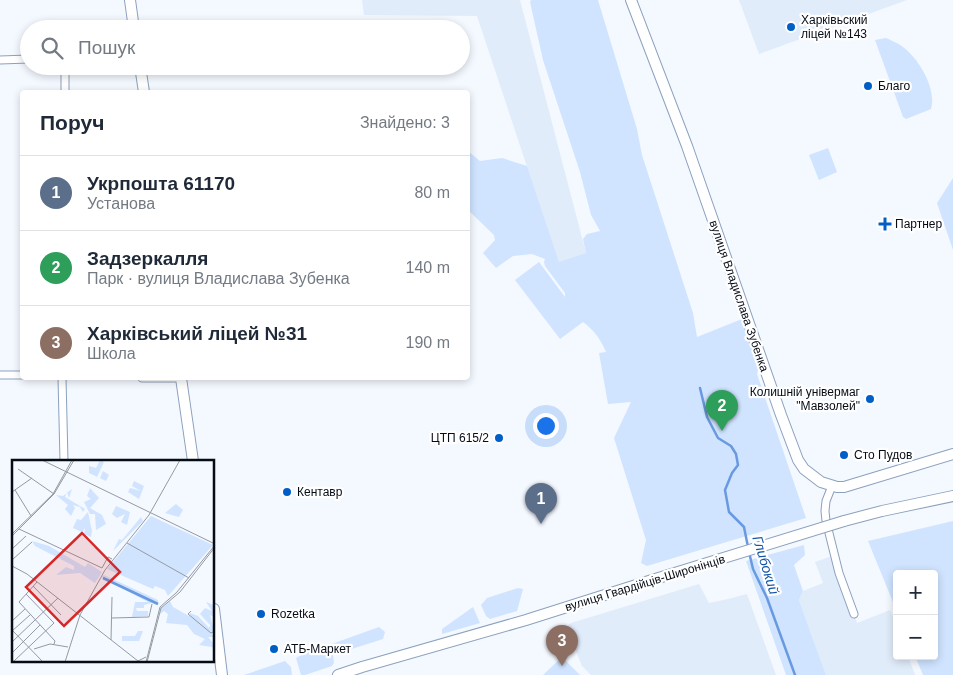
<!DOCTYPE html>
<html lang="uk">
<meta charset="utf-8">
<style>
:root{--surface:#fff;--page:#f6f6f7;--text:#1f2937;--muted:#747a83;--line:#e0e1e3;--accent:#db2777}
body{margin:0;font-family:Arial,sans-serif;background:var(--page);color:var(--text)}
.controls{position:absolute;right:15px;bottom:15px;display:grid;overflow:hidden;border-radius:5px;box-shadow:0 2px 8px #0003}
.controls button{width:45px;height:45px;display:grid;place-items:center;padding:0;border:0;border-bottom:1px solid var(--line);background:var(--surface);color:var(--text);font:25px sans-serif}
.you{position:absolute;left:545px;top:425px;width:18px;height:18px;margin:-12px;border:4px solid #fff;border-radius:50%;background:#1a73e8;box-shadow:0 0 0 8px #1a73e833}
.badge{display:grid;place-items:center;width:32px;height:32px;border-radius:50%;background:var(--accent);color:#fff;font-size:16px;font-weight:700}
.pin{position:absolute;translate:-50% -41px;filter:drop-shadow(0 1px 2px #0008)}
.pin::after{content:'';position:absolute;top:26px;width:18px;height:15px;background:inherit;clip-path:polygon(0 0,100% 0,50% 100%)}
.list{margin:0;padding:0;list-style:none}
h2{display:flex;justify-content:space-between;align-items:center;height:65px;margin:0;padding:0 20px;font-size:21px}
h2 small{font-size:16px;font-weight:400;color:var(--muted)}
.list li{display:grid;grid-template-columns:32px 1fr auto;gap:15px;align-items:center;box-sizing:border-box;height:75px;padding:0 20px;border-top:1px solid var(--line)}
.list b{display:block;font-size:19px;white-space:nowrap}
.list p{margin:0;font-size:16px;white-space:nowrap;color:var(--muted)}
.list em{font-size:16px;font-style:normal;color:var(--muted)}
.icon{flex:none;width:28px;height:28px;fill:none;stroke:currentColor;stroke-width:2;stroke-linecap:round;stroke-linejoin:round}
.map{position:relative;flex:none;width:953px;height:675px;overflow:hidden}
.search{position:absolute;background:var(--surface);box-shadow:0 2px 8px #0003;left:20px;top:20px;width:450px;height:55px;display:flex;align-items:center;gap:12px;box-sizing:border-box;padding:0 18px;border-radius:28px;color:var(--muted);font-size:19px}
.panel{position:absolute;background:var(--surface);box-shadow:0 2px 8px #0003;left:20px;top:90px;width:450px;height:290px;border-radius:5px}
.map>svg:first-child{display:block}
.built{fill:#e1ecfb}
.green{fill:#d0e4ff}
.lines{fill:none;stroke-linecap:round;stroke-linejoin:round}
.stream{stroke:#699ae0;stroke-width:2.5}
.street-casing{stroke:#8ca1be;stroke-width:9}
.secondary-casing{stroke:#8ca1be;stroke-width:12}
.street{stroke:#fff;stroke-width:7}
.secondary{stroke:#fff;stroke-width:10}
.secondary-bridge-casing{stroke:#8ca1be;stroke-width:12;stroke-linecap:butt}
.secondary-bridge{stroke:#fff;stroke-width:10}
.poi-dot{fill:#005ec7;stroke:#fff;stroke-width:2}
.labels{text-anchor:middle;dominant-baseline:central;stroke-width:4.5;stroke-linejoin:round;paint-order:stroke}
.poi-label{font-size:12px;fill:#060c16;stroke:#fff;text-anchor:start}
.street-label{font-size:12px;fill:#060c16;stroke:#fff}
.water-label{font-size:14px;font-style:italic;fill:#1454a7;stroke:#fff}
.inset-river{fill:none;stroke:#699ae0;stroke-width:2.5}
.inset-road{fill:none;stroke:#959aa2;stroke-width:1}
.view{fill:#d62828;fill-opacity:0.15;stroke:#d62828;stroke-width:2.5}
.inset-edge{fill:none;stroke:#060c16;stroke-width:2.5}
</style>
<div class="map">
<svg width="953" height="675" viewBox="0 0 953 675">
<rect width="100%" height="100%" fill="#f4f8ff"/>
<path class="built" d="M362,0H520L586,253L559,263L477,16L364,15Z
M739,0H907L759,54Z
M832,556L857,623L890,610L897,627V656H908L915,675H826L799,600L803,591L823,583L815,562Z
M699,584L709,603L728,599L747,594L776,675H591L582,666L566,627L571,623Z"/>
<path class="green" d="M531,0H598L637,129L642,155L693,313L697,337L747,317L761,357L757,374L806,518L647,566L641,563L646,540L614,438L631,402L608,404L599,353L606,352C601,340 594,330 583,322L560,339L515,280L539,262L565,297V293L545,266L544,262L545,259L532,254L513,256L496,268L483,253L495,240L494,235L468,210V151L480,161L502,158L527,166L559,262L586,253L583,239L587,234L600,231L591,215L580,172L543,60L530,2Z
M886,38C892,41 898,43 903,47C919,59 937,89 931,109L906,119L903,117L875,40Z
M828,148L837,172L819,180L809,155Z
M953,178V250L937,203Z
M953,521V675H923L915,656H934V574H897V612L868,541Z
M804,545L805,555L794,565L803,591L799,600L826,675H786L746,561Z
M518,588L523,589L517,611L490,619L486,616L481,605L487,598Z
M473,607L480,623L442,634V629Z
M379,627L385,632L383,639L333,655L334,663L332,666L305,675H301L296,658L301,655Z
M562,657L580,675H543Z
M285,661L291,667L292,675H244Z"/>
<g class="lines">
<path class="stream" d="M700,388L707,417L718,438L731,446L736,454L738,465L732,473L725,490L729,512L744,527L748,547
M749,552L753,569L767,598L795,675"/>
<g class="street-casing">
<path id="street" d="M0,60L29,59
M65,92V66
M0,375H22
M62,378L64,461
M142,378H182
M832,486L826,501L825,511L826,521L839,573L854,614"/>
</g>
<g class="secondary-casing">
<path id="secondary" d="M130,0L134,29
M631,0L687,146L781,415L798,460L804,469L821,482L837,487H844L953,454
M140,66L144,92
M181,378L193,461
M844,521L882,511L953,496
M214,609L222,675
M338,675L362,667L526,620L652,580"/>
</g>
<use href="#street" class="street"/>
<use href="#secondary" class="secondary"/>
<g class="secondary-bridge-casing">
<path id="secondary-bridge" d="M652,580L844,521"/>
</g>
<use href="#secondary-bridge" class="secondary-bridge"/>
</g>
<g class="poi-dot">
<circle cx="791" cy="27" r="5"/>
<circle cx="868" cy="86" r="5"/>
<path d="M882.5 216.5h5v5h5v5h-5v5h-5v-5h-5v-5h5z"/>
<circle cx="870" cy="399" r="5"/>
<circle cx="499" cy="438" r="5"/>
<circle cx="844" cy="455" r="5"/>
<circle cx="287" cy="492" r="5"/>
<circle cx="261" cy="614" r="5"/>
<circle cx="274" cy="649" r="5"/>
</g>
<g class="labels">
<g class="poi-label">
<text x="801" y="20">Харківьский<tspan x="801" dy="14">ліцей №143</tspan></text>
<text x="878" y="86">Благо</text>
<text x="895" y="224">Партнер</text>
<text x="860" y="392" text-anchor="end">Колишній універмаг<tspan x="860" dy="14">"Мавзолей"</tspan></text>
<text x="489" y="438" text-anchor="end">ЦТП 615/2</text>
<text x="854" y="455">Сто Пудов</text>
<text x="297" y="492">Кентавр</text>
<text x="271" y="614">Rozetka</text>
<text x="284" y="649">АТБ-Маркет</text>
</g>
<g class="street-label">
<text transform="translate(739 296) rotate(71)">вулиця Владислава Зубенка</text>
<text transform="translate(645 583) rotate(-17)">вулиця Гвардійців-Широнінців</text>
</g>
<g class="water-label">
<text transform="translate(766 565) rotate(73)">Глибокий</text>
</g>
</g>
<g transform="translate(12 460)">
<rect width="202" height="202" fill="#f4f8ff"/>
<path d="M88,0L92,2L85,17L88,18L91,11L97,15L94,21L77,13V6L84,8ZM122,21L132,26L127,39L116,32L118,28L129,31L120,26ZM78,28L87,38L78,48L90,55L94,64L84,70L83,54H78L72,42L79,39L75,36ZM60,29L57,38L55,32L53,37L73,49L71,52L68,47L61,45L63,48L59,56L53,49L56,45L44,35L51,36ZM164,44L171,50L167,57L153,53ZM104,46L118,52L115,65L109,62L113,54L105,58L100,54ZM76,52L80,71L79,77L72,74L73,68L70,72L61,68L65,59L69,60ZM139,56L201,85L156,136L153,130L143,126L141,129L95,109ZM129,57L131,61L101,91L107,79L110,80ZM20,81L37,86L73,107L76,103L90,112L83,123L68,113L44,115L54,107L62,110V106L23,86ZM92,115L146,140V145L140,143L132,145V148H124L125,151H136V156L120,157L123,142H136L89,117ZM158,141L161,147L177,156L178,153L186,156L197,168L198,165L188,154L193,148L200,151L194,142L202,145V157L198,155L202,170L199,173L202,177H196L202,184V193L200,187L187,185L193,179L182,174L175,165L154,163L156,154L152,151L148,154L149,148ZM126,171H131L127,181H110V176H123Z" fill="#d0e4ff"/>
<path class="inset-river" d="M91,118L146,144"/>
<path class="inset-road" d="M30,0L203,84M6,9L42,34M3,30L19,56M0,32L20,18M7,69L90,108M0,74L41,34L60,0M0,76L42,34L62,0M115,83L177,118M0,89L14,76M0,100L20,82M0,106L15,114L126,201L134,197M90,108L96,97L100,99M25,122L7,142L43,181L42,184M21,126L49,155M179,151L176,154L199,173L203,171M100,158L137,157L140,144M0,161L13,149M0,170L31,202M0,171L18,155M99,180L100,137M0,182L46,138M22,189L38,184L56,187M0,193L28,165M1,202L42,163L14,134M53,202L68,155L93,110L137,55L168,0M134,202L148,147L165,132L203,85M135,202L149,148L168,132L203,87"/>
<path class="view" d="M70,73L108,112L52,166L14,127Z"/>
<rect width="202" height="202" class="inset-edge"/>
</g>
</svg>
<div class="controls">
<button>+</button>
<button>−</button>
</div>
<div class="you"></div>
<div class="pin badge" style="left:541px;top:524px;background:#5c6f8a">1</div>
<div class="pin badge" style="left:722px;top:431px;background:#2e9e5b">2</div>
<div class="pin badge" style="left:562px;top:666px;background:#8d6e63">3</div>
<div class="search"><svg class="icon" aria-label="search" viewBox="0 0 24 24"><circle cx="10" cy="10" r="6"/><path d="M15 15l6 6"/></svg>Пошук</div>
<section class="panel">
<h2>Поруч<small>Знайдено: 3</small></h2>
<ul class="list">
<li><span class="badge" style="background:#5c6f8a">1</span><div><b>Укрпошта 61170</b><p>Установа</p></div><em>80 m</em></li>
<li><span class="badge" style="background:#2e9e5b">2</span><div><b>Задзеркалля</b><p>Парк · вулиця Владислава Зубенка</p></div><em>140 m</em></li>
<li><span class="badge" style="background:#8d6e63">3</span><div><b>Харківський ліцей №31</b><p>Школа</p></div><em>190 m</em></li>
</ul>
</section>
</div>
